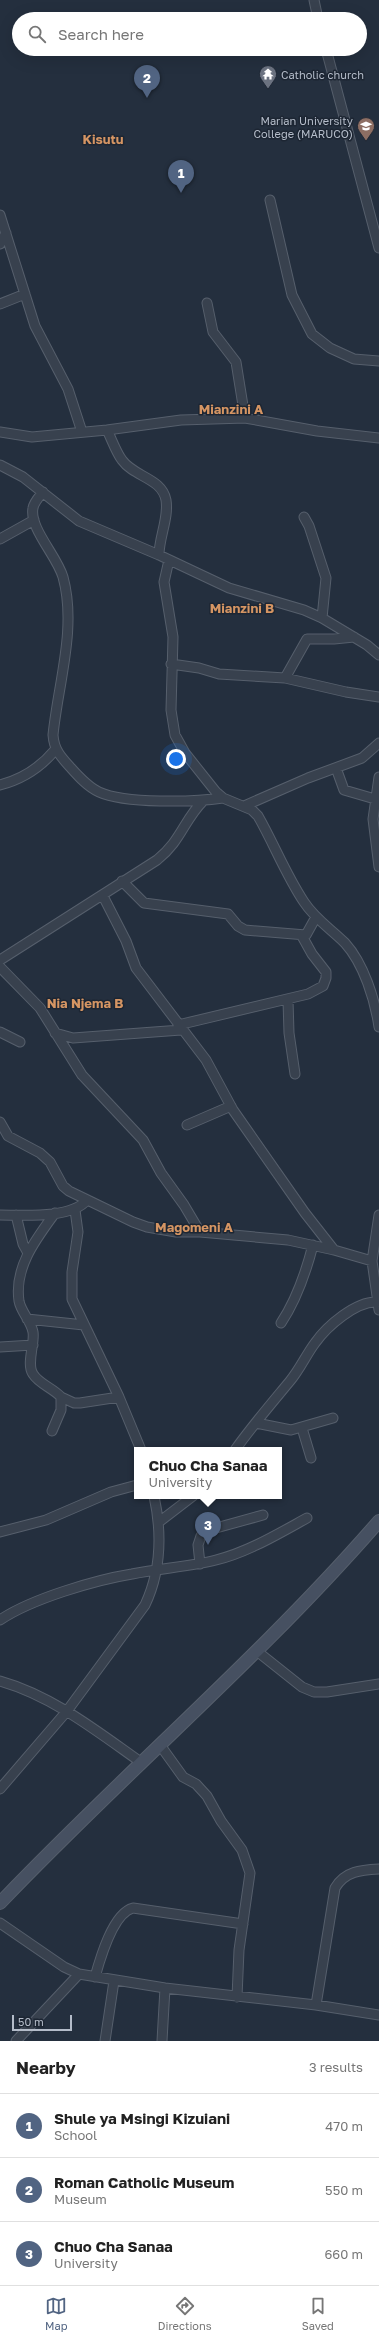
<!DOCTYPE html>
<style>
:root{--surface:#fff;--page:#f2f2f2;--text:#222;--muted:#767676;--line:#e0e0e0;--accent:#516482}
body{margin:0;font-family:"Golos Text",sans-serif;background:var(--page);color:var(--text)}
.scale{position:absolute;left:12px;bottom:10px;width:60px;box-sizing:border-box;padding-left:4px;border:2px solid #b4bcc9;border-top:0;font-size:11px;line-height:14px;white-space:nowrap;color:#b4bcc9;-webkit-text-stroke:3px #1d2633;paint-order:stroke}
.you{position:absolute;left:176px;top:759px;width:14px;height:14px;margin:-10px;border:3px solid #fff;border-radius:50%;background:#1a73e8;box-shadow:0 0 0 6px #1a73e833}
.badge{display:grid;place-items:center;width:26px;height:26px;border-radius:50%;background:var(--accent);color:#fff;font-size:13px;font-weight:700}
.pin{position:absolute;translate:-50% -33px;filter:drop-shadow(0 1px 2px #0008)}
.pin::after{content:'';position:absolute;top:21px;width:14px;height:12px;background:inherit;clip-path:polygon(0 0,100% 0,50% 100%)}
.popup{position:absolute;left:134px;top:1447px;width:148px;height:52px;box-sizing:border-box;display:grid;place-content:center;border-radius:0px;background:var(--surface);filter:drop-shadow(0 1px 3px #0005);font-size:13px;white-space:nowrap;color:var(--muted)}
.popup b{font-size:15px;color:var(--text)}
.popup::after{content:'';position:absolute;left:50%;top:100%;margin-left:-8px;border:8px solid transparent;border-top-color:var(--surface)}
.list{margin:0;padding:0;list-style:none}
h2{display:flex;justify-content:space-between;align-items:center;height:52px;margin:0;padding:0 16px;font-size:17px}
h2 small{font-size:13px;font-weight:400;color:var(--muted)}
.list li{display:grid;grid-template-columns:26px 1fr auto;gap:12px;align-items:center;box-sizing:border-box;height:64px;padding:0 16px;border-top:1px solid var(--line)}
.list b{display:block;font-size:15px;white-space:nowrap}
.list p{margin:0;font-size:13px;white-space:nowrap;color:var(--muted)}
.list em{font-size:13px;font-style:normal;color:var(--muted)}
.icon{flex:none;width:22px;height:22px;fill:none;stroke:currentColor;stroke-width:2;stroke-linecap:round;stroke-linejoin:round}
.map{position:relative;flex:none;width:379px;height:2041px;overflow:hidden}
.search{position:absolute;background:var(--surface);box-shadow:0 4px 16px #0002;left:12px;right:12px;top:12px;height:44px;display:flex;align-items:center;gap:10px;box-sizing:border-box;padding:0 14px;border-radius:22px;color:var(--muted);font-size:15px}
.sheet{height:244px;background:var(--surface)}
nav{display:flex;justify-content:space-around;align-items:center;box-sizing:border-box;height:56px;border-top:1px solid var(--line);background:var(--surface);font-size:11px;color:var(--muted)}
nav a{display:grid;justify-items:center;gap:2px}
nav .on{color:var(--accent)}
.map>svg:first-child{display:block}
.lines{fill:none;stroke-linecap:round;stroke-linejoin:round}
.street-casing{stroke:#565f6c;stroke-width:11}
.secondary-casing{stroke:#565f6c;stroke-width:14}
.street{stroke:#38414e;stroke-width:9}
.secondary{stroke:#465061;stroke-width:12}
.labels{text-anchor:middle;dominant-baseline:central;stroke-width:3;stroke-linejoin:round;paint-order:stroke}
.poi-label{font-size:11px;fill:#b4bcc9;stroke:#1d2633;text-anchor:start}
.quarter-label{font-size:13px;font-weight:bold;fill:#d59563;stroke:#1d2633}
</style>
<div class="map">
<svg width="379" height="2041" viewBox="0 0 379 2041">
<rect width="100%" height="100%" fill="#242f3e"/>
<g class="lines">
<g class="street-casing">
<path id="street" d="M314,0L318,19
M326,49L379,248
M270,200L292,295L312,334L330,348L354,359L379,361
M0,215L35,326L68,389L82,432
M0,244L6,233
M207,303L213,332L236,362L245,418
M0,304L25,294
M107,430C112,440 116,452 122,460C134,477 162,478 166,500C169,518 159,537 159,555
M0,432L32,437L107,430L181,420L245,418L317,431L379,438
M0,465L23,477L79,521L159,555L229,588L304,610L322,618L367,645L379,655
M43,492C39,497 34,502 33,508C29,528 57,556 63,577C77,628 58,684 53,735C54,750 61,757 71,768C79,777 88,787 99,792C125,804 194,802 223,798
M304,517L309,526L326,578L322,618
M0,539L34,520
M169,560L164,582L173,637L171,710L175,735L185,753L216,792L223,798L252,810L258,816C274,844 286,875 304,902C315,919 331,929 345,943C364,964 375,1000 379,1027
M171,664L199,668L219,674L285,678L346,692L379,697
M285,678L307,639H334L354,637
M336,768L344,790L375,799
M379,777L373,819L379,867
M0,785C23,779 40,768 55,750
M244,806L308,778L362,758L379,743
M122,881L144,903L228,914L238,926L245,930L306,935L316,917
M103,896L126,941L136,968L206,1060L233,1110L305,1213L334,1250
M0,960L157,860C181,841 184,820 203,801
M0,967L40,1008L82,1075L143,1140L161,1173L184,1205L200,1232
M288,1000L289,1033L295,1074
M178,1025L308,994L323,986L326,978V972L312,954L302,936
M0,1032L20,1042
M55,1033L73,1038L181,1030
M0,1122L8,1136L40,1153L50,1162L63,1186L69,1191L133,1222L147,1227L176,1232H200L288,1240L334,1250L372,1261
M187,1125L231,1106
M75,1210L78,1232L72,1272V1299L119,1397L141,1450
M0,1215C23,1215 71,1219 87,1200
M16,1215L23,1244L28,1253
M379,1215L372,1261L379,1310
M27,1319L84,1325
M281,1323C297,1299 306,1272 313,1245
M0,1347L33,1345
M61,1397L74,1403H80L119,1397
M256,1423L291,1430L333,1418
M302,1428L311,1458
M52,1431L61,1410V1397C53,1388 39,1384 33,1374C26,1364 35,1344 33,1332C31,1321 21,1312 19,1301C14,1267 36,1239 55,1213
M235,1450C252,1426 271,1404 290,1381C300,1369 306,1355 315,1343C327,1326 356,1301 377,1302
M159,1522L193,1496
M0,1532L46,1520L111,1492L137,1485
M200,1564L198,1545L201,1536L216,1528L263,1515
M0,1620C31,1599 95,1580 132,1574C160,1568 189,1567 216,1560C248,1552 278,1534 307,1518
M258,1652L302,1687L314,1692H327L379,1684
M0,1681C53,1696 98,1732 142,1763
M160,1745L183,1777L196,1784L207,1796L221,1821L242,1850L250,1873L239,1950L237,1997
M0,1789L67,1711L145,1605C162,1569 162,1533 154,1496
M0,1923L64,1967L79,1974L165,1988L316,2005L379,2015
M95,1977C100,1959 113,1913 133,1908L243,1924
M316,2005L335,1888C345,1871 361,1870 379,1869
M16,2041L79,1974
M105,2041L114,1981
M162,2041L165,1988"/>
</g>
<g class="secondary-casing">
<path id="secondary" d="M0,1903C124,1773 261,1657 379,1521"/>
</g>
<use href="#street" class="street"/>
<use href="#secondary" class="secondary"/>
</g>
<defs>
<g id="temple-pin" transform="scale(0.9)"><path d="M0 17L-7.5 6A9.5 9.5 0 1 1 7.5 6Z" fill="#6b7280" stroke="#1d2633"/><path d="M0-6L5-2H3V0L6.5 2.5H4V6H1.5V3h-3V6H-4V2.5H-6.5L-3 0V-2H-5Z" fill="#fff"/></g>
<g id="university-pin" transform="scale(0.9)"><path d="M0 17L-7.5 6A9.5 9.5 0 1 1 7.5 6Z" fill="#8d6e63" stroke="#1d2633"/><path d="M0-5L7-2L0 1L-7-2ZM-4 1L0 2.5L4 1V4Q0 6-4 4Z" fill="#fff"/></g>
</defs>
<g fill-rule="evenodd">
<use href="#temple-pin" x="268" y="74"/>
<use href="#university-pin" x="366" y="126"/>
</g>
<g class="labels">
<g class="poi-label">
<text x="281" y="74">Catholic church</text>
<text x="353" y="120" text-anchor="end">Marian University<tspan x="353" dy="13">College (MARUCO)</tspan></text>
</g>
<g class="quarter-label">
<text x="103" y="139">Kisutu</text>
<text x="231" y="409">Mianzini A</text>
<text x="242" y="608">Mianzini B</text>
<text x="85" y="1003">Nia Njema B</text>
<text x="194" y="1227">Magomeni A</text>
</g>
</g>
</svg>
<div class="scale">50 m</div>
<div class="you"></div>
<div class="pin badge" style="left:181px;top:193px">1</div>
<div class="pin badge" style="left:147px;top:98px">2</div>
<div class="pin badge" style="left:208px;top:1545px">3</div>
<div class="popup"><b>Chuo Cha Sanaa</b>University</div>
<div class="search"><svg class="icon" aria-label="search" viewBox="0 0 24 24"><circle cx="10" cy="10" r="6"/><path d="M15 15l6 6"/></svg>Search here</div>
</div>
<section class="sheet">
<h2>Nearby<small>3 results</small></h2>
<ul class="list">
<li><span class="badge">1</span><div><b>Shule ya Msingi Kizuiani</b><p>School</p></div><em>470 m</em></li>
<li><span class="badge">2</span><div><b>Roman Catholic Museum</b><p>Museum</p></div><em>550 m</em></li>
<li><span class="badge">3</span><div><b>Chuo Cha Sanaa</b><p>University</p></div><em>660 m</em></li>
</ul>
</section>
<nav>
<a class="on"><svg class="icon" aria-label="map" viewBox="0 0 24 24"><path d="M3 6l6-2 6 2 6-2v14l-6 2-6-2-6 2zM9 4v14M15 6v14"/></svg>Map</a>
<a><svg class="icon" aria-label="directions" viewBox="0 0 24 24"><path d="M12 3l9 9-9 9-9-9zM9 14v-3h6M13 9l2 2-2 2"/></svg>Directions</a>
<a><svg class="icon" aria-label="saved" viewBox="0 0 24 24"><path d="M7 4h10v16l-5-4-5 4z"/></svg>Saved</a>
</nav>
